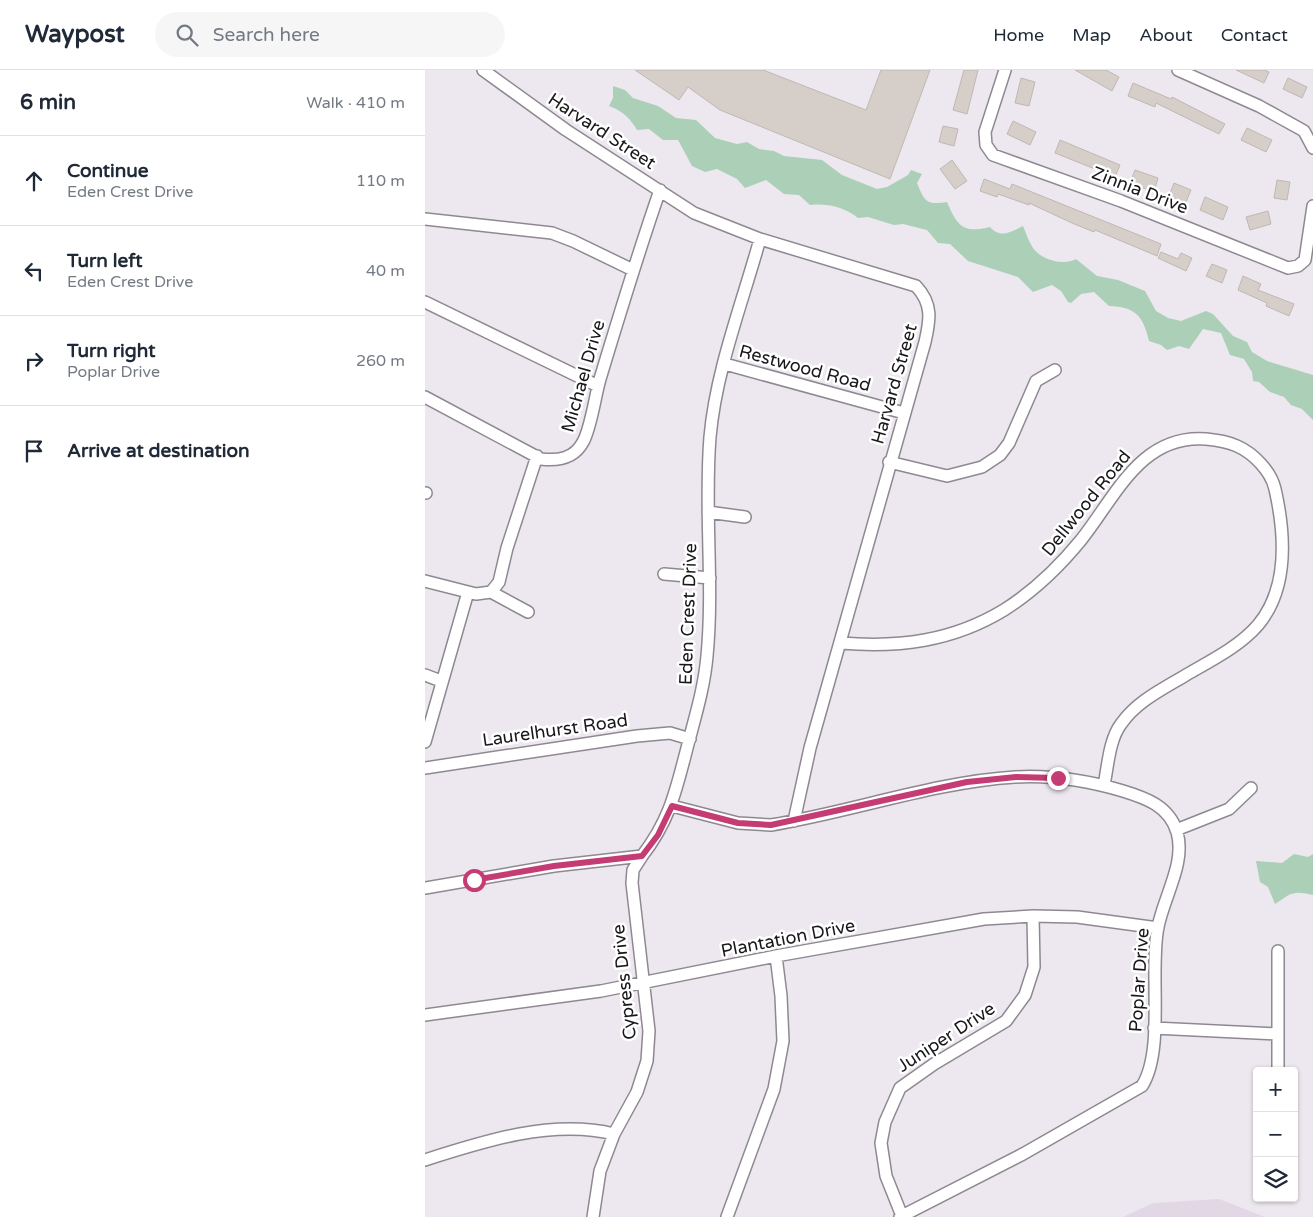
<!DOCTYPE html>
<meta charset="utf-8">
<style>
:root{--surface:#fff;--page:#f6f6f7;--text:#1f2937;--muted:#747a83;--line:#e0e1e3}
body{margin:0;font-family:"Varela Round",sans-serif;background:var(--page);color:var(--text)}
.controls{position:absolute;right:15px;bottom:15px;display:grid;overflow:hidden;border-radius:5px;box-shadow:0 1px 4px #0004}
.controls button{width:45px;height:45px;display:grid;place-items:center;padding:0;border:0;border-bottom:1px solid var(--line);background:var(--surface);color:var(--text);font:25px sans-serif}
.stop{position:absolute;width:15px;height:15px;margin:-11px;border:4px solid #c53b73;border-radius:50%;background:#fff}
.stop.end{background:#c53b73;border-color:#fff;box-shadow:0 1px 5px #0008}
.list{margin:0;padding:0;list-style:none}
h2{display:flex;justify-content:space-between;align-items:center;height:65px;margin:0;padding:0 20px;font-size:21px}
h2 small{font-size:16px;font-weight:400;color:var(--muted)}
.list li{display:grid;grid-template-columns:32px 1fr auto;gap:15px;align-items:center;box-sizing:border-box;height:90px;padding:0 20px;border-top:1px solid var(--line)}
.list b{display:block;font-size:19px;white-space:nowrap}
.list p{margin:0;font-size:16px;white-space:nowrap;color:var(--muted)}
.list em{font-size:16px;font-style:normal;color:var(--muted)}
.icon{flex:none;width:28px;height:28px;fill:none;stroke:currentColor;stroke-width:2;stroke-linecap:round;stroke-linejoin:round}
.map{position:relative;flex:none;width:888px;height:1147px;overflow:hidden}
header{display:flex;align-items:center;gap:30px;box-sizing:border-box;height:70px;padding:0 25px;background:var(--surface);border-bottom:1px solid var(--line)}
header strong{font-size:24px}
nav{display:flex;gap:28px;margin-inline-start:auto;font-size:18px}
.search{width:350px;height:45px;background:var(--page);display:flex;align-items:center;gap:12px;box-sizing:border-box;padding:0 18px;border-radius:28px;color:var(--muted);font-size:19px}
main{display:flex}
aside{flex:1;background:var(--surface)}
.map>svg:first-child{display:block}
.built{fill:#e2d8e5}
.green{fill:#abd0b7}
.building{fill:#d6cfc9;stroke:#bfb8b2}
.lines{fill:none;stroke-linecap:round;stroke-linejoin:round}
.minor-casing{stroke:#8e8990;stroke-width:14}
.minor{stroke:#fff;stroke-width:11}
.route{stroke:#c53b73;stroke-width:6}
.labels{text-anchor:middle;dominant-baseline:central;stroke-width:5;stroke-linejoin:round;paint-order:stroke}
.street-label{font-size:18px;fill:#181719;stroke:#fff}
</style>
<header>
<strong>Waypost</strong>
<div class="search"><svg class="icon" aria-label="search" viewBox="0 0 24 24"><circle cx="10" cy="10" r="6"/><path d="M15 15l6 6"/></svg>Search here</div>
<nav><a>Home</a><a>Map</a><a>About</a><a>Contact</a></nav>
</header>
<main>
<aside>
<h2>6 min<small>Walk · 410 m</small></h2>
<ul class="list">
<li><svg class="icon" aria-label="ahead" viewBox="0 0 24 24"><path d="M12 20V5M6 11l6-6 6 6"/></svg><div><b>Continue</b><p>Eden Crest Drive</p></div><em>110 m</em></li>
<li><svg class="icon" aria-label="left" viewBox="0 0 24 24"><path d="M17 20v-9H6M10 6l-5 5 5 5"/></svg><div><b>Turn left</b><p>Eden Crest Drive</p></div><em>40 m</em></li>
<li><svg class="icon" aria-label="right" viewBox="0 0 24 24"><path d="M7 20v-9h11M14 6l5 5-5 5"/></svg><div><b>Turn right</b><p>Poplar Drive</p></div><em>260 m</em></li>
<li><svg class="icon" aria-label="arrive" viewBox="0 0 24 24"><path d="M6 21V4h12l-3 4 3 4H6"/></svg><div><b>Arrive at destination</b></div></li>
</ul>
</aside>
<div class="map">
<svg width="888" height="1147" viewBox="0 0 888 1147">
<rect width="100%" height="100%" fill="#ede7ef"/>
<path class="built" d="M794,1129L840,1147H698L728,1133Z"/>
<path class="green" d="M188,16L200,20L208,28L233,36L251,48L271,50L290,68L312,74L322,72L334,79L349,81L359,86L397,90L417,105L452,119L462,117L483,105L486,100L497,104L492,113C500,132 501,135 522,132C532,155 537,164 565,157C576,169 585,162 598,156C601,163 604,172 608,178C616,190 639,196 651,189L672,206L693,210L720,221L731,241L743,248L756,251L781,241L788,244L808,266L822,272L827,282L842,291L888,305V350L877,339L866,335L859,327L845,322L834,312L828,311L827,302L819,289L805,285L796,263L778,259L764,279L754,276L742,280L736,275L724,271C718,245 710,237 684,236L669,222L656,224L646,233L643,232L636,221L627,215L608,222L593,207L543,191L525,174L513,173L502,160L478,154L469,155L443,147L433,148C420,137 401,133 385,135L374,125L359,124L341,110L320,118L312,109L292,99L280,102L267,96L253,70H238L224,59L212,60C205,48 198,41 184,36L188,28Z
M869,784L883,787L888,784V825C868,820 866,823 850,834L843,817L835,812L831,791L857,793Z"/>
<path class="building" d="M210,0H338L441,40L456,0H505L465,109L295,40L263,17L254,30Z
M539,0H553L542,44L528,40Z
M650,0H681L694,7L687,21Z
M811,0H839L844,2L839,13Z
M596,8L610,12L604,36L590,33Z
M863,8L882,17L877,28L858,19Z
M708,13L746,29L747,27L800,54L794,64L731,33L730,37L703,26Z
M588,51L611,62L605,75L582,64Z
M518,56L533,59L529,76L514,72Z
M822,58L847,70L841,82L816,70Z
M635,70L695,95L690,107L630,83Z
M527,90L542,111L530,119L515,99Z
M710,100L733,108L729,122L705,113Z
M559,109L585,119L587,114L736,174L732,186L670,160L669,162L647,153L604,133V135L573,124L572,127L555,121Z
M852,110L865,112L862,130L849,128Z
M749,113L766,120L761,132L744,126Z
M780,127L803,137L798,150L775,140Z
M843,141L846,154L825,160L821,147Z
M736,182L753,189L756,183L767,188L761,201L733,188Z
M787,194L802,200L797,213L781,206Z
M818,206L836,214L833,220L869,234L864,246L841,236L842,233L813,220Z"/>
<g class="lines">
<g class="minor-casing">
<path id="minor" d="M58,0L141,60L269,143L335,169L491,216C508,234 505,250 500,272L385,678L369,751
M580,0L560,62L561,75L568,85L696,131L863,198L873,196L880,190L888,136
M753,0L834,36L879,61L888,78
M0,149L127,163L148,171L208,200
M0,232L173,316
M300,294L479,343
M0,327L116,389C133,391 149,389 158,372C166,358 170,326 175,309C194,246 213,183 235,120
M464,392L522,406L557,397L575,385L584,373L611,311L630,300
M0,423H1
M283,442L320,447
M239,504L285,508
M0,511L51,524L66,522L74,512L82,478L112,386
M66,522L103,542
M416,573C474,578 528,571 579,540C609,521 634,497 656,470C691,426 716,364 781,369C792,370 801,371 812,376C828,383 846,401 850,419C860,463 864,518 833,555C814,577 785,591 761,605C738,619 712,631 696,654C684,670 683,696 679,715
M0,605L16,611
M0,672L43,522
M0,698L212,666L245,663L265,669
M247,736L313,753L346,755C426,742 509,712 590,707C625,705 664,711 698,721C721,728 744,736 752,762C761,793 739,826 733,857C724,900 740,980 717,1016L598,1084L475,1147
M751,760L804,739L826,718
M0,818L129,796L217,786C244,751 250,724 261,682C269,650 279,620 282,586C289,513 279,440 285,367C291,300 317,234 335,169
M0,945L176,921L351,886L559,849L608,846L652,847L733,858
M729,958L853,964
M853,1001V881
M0,1090C59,1071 127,1049 189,1064
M477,1146L461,1106L456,1073L460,1052L475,1018L509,994L581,951L600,925L609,897L608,846
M168,1147L175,1101L189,1064L212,1022L222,991L224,961L207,813L208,800L217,786
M302,1147L349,1019L358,971L356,926L351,886"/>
</g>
<use href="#minor" class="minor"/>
</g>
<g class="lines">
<path class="route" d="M49,810L129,796L217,786L233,765L247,736L313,753L346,755L542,712L591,707L633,708"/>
</g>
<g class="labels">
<g class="street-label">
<text transform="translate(177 61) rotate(33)">Harvard Street</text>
<text transform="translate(715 120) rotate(21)">Zinnia Drive</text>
<text transform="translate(380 298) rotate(15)">Restwood Road</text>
<text transform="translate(158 306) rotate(-74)">Michael Drive</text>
<text transform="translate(469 314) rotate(-74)">Harvard Street</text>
<text transform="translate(661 433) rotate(-51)">Dellwood Road</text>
<text transform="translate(263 544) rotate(-88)">Eden Crest Drive</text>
<text transform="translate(130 660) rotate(-8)">Laurelhurst Road</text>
<text transform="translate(363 868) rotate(-11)">Plantation Drive</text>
<text transform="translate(714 910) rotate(-86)">Poplar Drive</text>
<text transform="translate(199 912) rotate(-96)">Cypress Drive</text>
<text transform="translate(521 967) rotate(-33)">Juniper Drive</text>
</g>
</g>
</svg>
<div class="controls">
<button>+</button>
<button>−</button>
<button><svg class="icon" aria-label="layers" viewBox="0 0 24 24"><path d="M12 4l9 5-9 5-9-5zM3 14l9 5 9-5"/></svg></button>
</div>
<div class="stop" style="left:49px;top:810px"></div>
<div class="stop end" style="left:633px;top:708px"></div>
</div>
</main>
